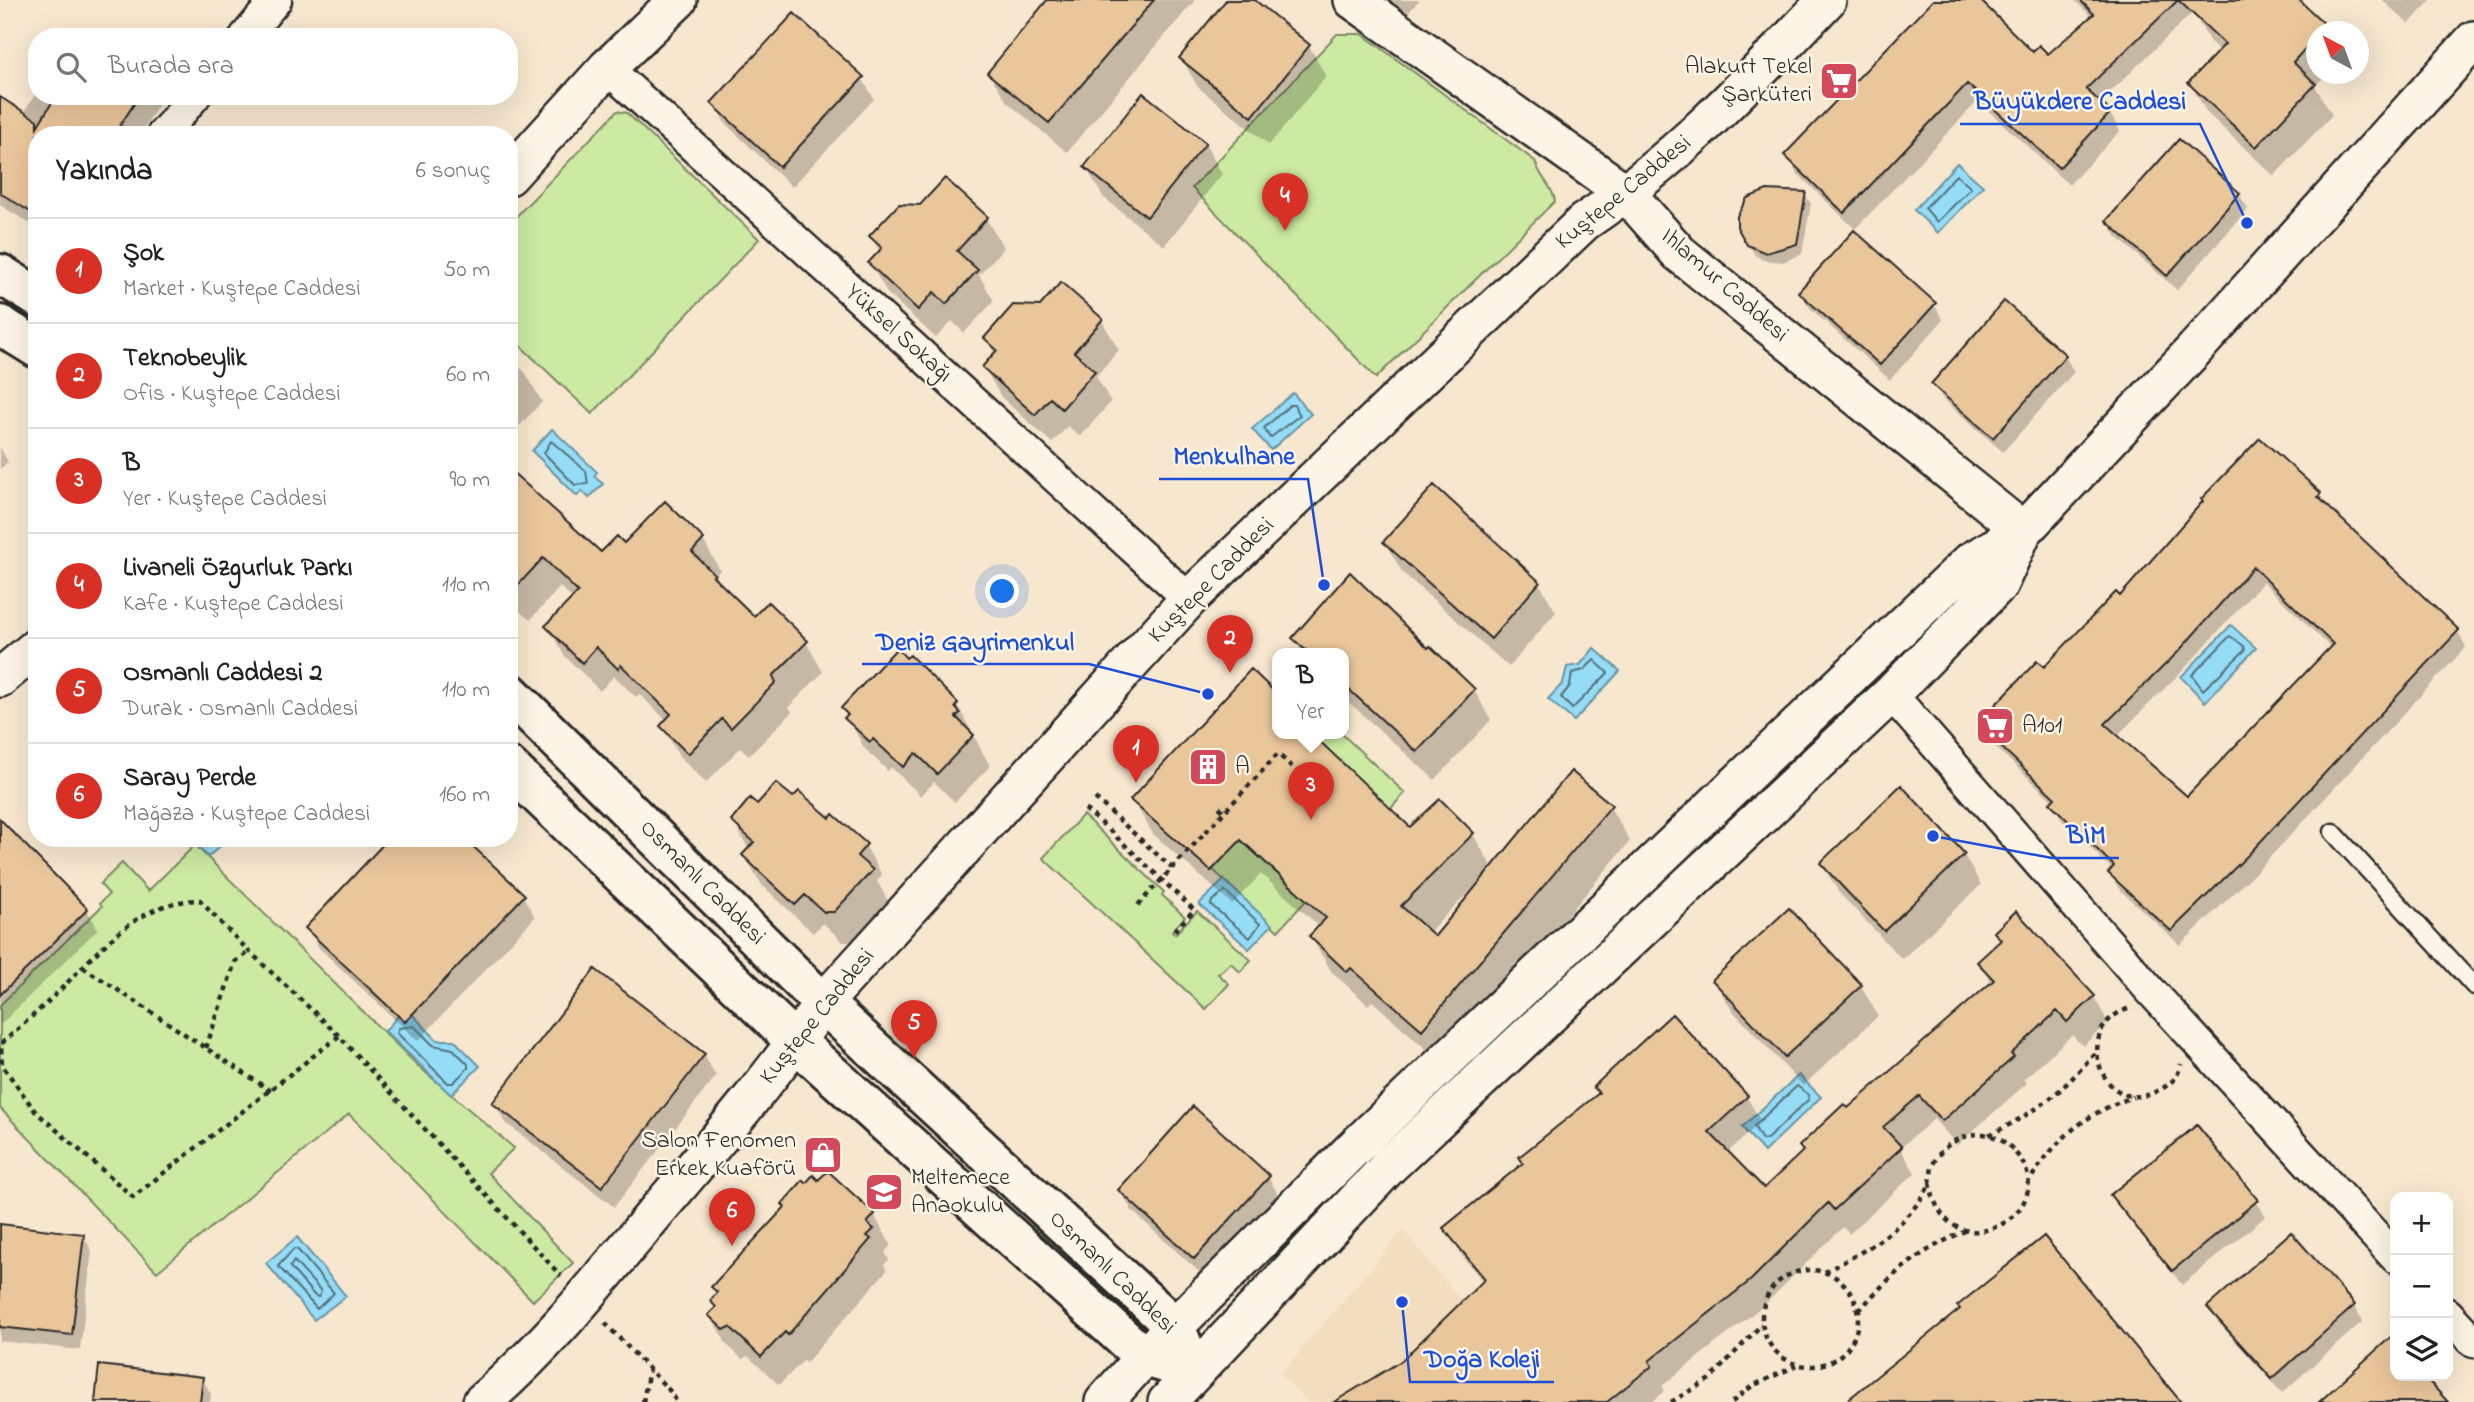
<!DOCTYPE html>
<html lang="tr">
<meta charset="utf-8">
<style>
:root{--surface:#fff;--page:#f2f2f2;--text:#222;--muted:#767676;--line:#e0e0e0;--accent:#d93025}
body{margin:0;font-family:"Indie Flower",sans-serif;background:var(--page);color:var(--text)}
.controls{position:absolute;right:21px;bottom:21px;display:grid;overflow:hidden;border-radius:14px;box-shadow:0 7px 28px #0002}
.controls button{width:63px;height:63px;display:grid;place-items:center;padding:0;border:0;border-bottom:2px solid var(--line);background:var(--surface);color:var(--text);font:35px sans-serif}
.compass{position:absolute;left:2306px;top:21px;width:63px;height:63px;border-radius:50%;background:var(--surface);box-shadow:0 7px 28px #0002;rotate:319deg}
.you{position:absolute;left:1003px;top:592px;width:24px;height:24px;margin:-18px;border:5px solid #fff;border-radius:50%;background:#1a73e8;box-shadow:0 0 0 10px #1a73e833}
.badge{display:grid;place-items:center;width:46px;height:46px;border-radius:50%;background:var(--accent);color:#fff;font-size:23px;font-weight:700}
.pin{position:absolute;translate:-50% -58px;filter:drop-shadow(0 2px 4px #0008)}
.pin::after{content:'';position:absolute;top:37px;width:24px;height:21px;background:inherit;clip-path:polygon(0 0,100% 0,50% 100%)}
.popup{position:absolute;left:1272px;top:648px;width:77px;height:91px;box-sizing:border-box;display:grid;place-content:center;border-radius:14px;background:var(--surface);filter:drop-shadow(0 2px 5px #0005);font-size:23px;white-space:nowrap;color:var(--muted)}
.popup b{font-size:26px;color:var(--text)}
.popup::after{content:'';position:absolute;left:50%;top:100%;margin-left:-14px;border:14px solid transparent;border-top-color:var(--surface)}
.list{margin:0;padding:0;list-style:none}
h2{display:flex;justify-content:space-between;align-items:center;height:91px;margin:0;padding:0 28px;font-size:30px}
h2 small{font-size:23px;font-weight:400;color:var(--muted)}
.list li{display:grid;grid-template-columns:46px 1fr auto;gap:21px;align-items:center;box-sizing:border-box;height:105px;padding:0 28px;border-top:2px solid var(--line)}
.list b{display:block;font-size:26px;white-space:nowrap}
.list p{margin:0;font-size:23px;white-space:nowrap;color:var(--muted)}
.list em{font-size:23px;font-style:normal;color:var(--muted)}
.icon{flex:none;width:38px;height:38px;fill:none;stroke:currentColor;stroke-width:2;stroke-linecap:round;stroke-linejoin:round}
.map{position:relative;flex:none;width:2474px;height:1402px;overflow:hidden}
.search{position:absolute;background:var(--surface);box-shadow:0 7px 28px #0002;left:28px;top:28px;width:490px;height:77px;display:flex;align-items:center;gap:18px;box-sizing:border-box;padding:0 24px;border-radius:28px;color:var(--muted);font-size:26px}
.panel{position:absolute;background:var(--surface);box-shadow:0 7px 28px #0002;left:28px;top:126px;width:490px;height:721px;border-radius:28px}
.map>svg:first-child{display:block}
.built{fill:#f3ddbf}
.green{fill:#cceaa2;stroke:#7c8a66;stroke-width:2;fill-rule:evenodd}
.water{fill:#95dcf6;stroke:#6b95a5;stroke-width:2}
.shadow{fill:#0003;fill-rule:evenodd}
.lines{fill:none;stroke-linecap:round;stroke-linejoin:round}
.shore{stroke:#55727c;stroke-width:2}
.building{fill:#eac69b;stroke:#2b2b2b;stroke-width:2;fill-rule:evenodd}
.service-casing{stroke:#2b2b2b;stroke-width:21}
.minor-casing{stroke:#2b2b2b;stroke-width:35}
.tertiary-casing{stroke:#2b2b2b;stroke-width:42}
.secondary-casing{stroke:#2b2b2b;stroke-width:44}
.path{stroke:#2b2b2b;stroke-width:4.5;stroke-dasharray:5 5;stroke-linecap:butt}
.service{stroke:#fcf5e5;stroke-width:16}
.minor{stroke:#fcf5e5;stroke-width:30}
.tertiary{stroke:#fcf5e5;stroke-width:37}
.secondary{stroke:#fcf5e5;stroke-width:38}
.labels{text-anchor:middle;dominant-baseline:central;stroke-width:5;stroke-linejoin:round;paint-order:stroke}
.poi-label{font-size:24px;fill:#2b2b2b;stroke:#fcf5e5;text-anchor:start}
.street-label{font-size:24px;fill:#2b2b2b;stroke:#fcf5e5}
.leader{fill:none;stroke:#1d4ed8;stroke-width:2.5}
.callout-dot{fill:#1d4ed8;stroke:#fcf5e5;stroke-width:2.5}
.callout-label{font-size:26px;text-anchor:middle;font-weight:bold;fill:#1d4ed8;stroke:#fcf5e5;stroke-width:5;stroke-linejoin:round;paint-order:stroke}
</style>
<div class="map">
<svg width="2474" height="1402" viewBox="0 0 2474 1402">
<rect width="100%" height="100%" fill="#f7e7cf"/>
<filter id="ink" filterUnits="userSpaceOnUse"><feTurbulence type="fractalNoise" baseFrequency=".0143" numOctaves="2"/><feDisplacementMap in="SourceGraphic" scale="14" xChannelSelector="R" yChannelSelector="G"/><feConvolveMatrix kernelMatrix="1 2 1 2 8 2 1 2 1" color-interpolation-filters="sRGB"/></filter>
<g filter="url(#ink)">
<path class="built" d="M1403,1230L1545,1402H1307L1281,1374Z"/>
<path class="green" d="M1337,34H1362L1535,161C1539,177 1553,186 1555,201L1376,378L1192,188Z
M617,111L627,113L759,239L592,414L509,335V224Z
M1285,734H1342L1405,793L1278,931L1193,851ZM1328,750L1380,799L1295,890L1243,842Z
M1083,815L1164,892L1162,895L1185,917L1172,931L1175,934L1197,911L1251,960L1240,972L1231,963L1218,974L1229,984L1206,1009L1043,858Z
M195,845L417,1065L514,1148L488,1173L573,1263L533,1301L349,1114L157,1272L0,1108V1005L102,906L100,903L109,894L100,884L122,863L148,891Z"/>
<path class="water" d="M1957,163L1983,186L1938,233L1914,210Z
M1293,393L1311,414L1271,450L1252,429Z
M552,429L597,472L594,476L603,484L589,498L582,491L577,496L532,451Z
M2231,625L2256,648L2205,702L2181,677Z
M1594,648L1620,671L1574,721L1548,699L1563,683L1567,667L1580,665Z
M193,838H229L208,857Z
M1224,880L1272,925L1249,949L1199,904Z
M413,1015L437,1040H454L480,1066L451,1095L385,1031L398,1016L405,1022Z
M1799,1075L1821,1097L1764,1152L1742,1127Z
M297,1237L346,1296L314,1320L266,1263Z"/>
<path class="shadow" d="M1050,0H1195L1067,152L1007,102L989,73Z
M1228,0H1252L1309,46L1326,76L1269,145L1198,87L1181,58Z
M1381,0H1419L1404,18Z
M1936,0H1977L2033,54L2048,57L2093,18L2074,0H2297L2328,32H2316V74H2327L2315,86L2332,115L2274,176L2207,113L2190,83L2220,51L2210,42L2193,12L2099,103L2110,113L2120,131L2069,185L1978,101L1855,229L1797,173L1787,155Z
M2382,0H2431L2409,24Z
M78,28L92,37H72Z
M862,78L874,99L792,187L725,123L713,103Z
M37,92V96H164L139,135H37V228L0,205V99L23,113Z
M1205,144L1222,174L1164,246L1103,197L1086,167Z
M1805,194L1811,204L1802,254L1783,262L1763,260L1755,255L1739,226Z
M2239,194L2248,209L2177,290L2117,237L2108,222Z
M986,219L1004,248L979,275L994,301L964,333L952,321L936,338L887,293L870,263L880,252L871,237Z
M1061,284L1102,321L1119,350L1096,376L1111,402L1080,437L1068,426L1052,443L1001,397L984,367L995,354L986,338L1041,308Z
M1801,293L1934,304L1943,320L1890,380L1810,308Z
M2065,356L2074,372L2003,452L1943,399L1934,384Z
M509,358L525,372L542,402L509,437Z
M0,447L8,462L0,469Z
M509,471L601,554L624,545L703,540L720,570L714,576L718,584L754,618L806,642L823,672L789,707L792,712L749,756L740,748L706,783L679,756L662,726L667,721L639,694L636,697L614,676L600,691L564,655L547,626L573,599L560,587L530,620L509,602Z
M2320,494L2328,509L2458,632L2466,647L2257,871L2180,945L2119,889L2110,873L2113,870L2061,819L2054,802L1988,740L1979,724L2120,598L2204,502ZM2263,582L2331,648L2187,799L2116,737L2186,667Z
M1385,542L1539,583L1556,612L1509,667L1402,572Z
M1294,638L1427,651L1474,690L1491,720L1435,780L1344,698V654H1303Z
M910,657L957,705L990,766L955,802L934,782L921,796L891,767L888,771L864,748L843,708Z
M1278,734L1410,830L1473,834L1493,869L1610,807L1630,841L1443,1064L1372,1001L1368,1005L1331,971L1311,937L1320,927L1261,874L1232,904L1153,834L1133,800ZM1474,887L1476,889L1435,939L1428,933Z
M793,800L830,820L865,845L882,875L877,881L888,901L851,942H843L823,923L813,933L762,885L744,855L749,850L733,821L757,807Z
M0,821L87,910L98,929L0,1025Z
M1964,855L1981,885L1902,959L1839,893L1822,864Z
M523,896L535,917L418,1041L319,948L307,928Z
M2016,913L2094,997L2108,1022L2083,1046L2072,1035L2024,1079L2027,1083L1957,1145L1934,1119L1900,1148L1915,1173L1849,1234L1843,1227L1765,1304L1662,1386L1665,1391L1652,1402H1337L1377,1379L1424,1344L1484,1283L1460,1253L1445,1228L1525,1164L1599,1095L1595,1087L1747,1097L1761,1122L1727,1153L1764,1190L1848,1111L1992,984L1980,962L2001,942L1996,932Z
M1714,980L1861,986L1878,1016L1803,1086L1732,1010Z
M704,1055L716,1076L614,1207L506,1123L494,1103Z
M2197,1127L2266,1216L2182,1285L2113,1195Z
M828,1173L874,1215L891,1245L885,1252L889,1260L884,1265L887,1270L806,1363L803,1361L779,1385L748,1356L742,1359L727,1345L710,1315L716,1309L712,1301L718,1295L714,1288L806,1185L818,1182Z
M1268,1177L1280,1198L1207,1279L1132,1211L1120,1190Z
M0,1226L83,1235L92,1251L80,1350L0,1341Z
M2354,1306L2363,1321L2282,1393L2218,1322L2209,1307Z
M202,1378L211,1394L210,1402H97Z"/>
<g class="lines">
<path class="shore" d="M1956,175L1971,188L1937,222L1925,208Z
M1290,405H1294L1300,415L1270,438L1264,428Z
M551,441L586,471L588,484L575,485L544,453Z
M2230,636L2244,646L2245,650L2203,690L2192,675Z
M1594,660L1608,673L1572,709L1561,697L1570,686L1572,673L1584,670Z
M1225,891L1260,924L1250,938L1211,905L1212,901Z
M414,1026L433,1045L453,1049L468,1064V1068L453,1083H448L397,1033L399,1028Z
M1797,1086L1809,1095V1099L1767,1139L1762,1140L1754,1126Z
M294,1249L298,1250L334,1293L317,1309L278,1266Z
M294,1261L321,1291L319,1297L315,1296L290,1267Z"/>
</g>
<path class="building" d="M1047,0H1154L1049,123L987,73Z
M1226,0H1255L1310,45L1252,117L1179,58Z
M1933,0H1980L2033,52L2039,45L2048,54L2094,14L2080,0H2178L2086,89L2111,112L2059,168L1967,84L1844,213L1784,155Z
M2178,0H2299L2327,26L2322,32H2316V37L2293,62L2316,84L2256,147L2188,83L2225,44Z
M794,13L864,77L780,167L711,103Z
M1143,93L1206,143L1147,217L1084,167Z
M56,96H139L114,135H37V216L0,193V97L37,120V127Z
M2179,139L2240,193L2167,276L2106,221Z
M945,178L988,217L957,251L978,270L946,304L934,292L918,310L868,263L882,248L869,236L899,204L920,205Z
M1767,190L1806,192L1797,244L1766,253L1747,245L1737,227V216L1747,198Z
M1854,230L1936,303L1880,365L1798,292Z
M1061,282L1103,319L1074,352L1095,371L1062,409L1050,398L1035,415L982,367L997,350L984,338L1013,305L1040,306Z
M2004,301L2066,355L1993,438L1931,384Z
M2260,438L2321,493L2318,497L2459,630L2248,855L2171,931L2108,873L2114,866L2050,803L2055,798L1977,724L2037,661L2044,667L2116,592L2120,596L2203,501L2201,499ZM2253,567L2333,644L2187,796L2105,724L2178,652Z
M509,469L601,552L617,536L624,543L665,501L704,539L692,552L715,575L713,576L754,616L768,602L808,641L773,676L776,682L731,728L722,719L688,754L660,726L671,714L621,665L618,669L596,647L582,663L545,626L578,592L543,558L509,595Z
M1434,485L1540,582L1491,639L1383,542Z
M1350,572L1428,648L1430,646L1475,689L1417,752L1344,685V654H1310L1292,638Z
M897,648L906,658L910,655L958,703L955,707L960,713L956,717L974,735L937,774L916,753L903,767L873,739L870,742L844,718L848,715L841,708Z
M1251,669L1278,695V734H1312L1410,827L1440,799L1474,833L1401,906L1435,936L1571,771L1612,805L1422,1030L1351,968L1347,972L1309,936L1326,918L1241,840L1211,871L1130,800Z
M776,783L793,797L799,791L830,818L833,814L867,844L857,856L873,870L834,912H824L805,895L795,905L742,855L754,842L731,821L750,798L757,804Z
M1901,785L1965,854L1884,931L1820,863Z
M0,819L88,909L0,995Z
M389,838H464L525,895L405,1022L305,928Z
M1789,908L1862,985L1785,1057L1712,980Z
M2016,911L2095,996L2067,1022L2057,1011L2011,1054L2014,1057L1942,1121L1919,1096L1883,1127L1902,1147L1834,1210L1828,1203L1751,1280L1649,1361L1652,1366L1607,1402H1334L1401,1361L1485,1279L1443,1228L1523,1163L1519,1157L1599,1093L1593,1087L1672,1014L1748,1096L1709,1132L1764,1188L1803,1151L1799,1146L1844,1104L1848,1108L1994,980L1977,962L2001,940L1994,932Z
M595,969L705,1054L602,1187L492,1103Z
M1193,1106L1270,1176L1194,1259L1118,1190Z
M2197,1125L2258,1200L2172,1271L2110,1195Z
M828,1171L875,1214L867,1223L874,1229L867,1236L871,1239L788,1335L785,1332L761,1357L730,1327L724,1330L708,1315L716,1307L710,1301L717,1292L711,1287L785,1207L782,1204L803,1180L806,1183L813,1175L818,1180Z
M0,1224L84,1234L72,1335L0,1327Z
M2291,1232L2355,1305L2272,1379L2207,1307Z
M2044,1236L2181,1402H1845L1960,1309L1957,1306Z
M2395,1333V1376H2424L2448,1402H2319Z
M99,1365L203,1377L200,1402H95Z"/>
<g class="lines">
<g class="service-casing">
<path id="service" d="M2333,832L2474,986"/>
</g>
<g class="minor-casing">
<path id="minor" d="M245,37L276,0
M607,68L1189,599
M162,135L195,96
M1891,694L2150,990L2395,1257
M2448,1314L2474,1342"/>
</g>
<g class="tertiary-casing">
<path id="tertiary" d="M1353,0L1627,194L1679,253L2023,531
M509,176L607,68L678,0
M0,678L37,647
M482,1402C548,1346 602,1277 657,1211C715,1143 773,1076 823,1003L1189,599L1584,222C1677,160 1751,80 1827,0
M1104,1402L1144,1357L1352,1150L1971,561L2023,531L2195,349L2474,40
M1167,1402L1389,1166L1891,694L1999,584L2023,531"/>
</g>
<g class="secondary-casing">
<path id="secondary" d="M0,274L37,297
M0,325L37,348
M509,692L823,1003L1175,1327L1194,1371
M509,767L796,1042L1144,1357L1194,1371"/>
</g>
<path class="path" d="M1095,798L1172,868
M1219,807L1225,812
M1085,809L1107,828
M1109,830L1194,910L1173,932
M1138,905L1278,754L1303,777
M83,967L271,1091
M2128,1009C2070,1027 2102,1119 2157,1091C2170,1085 2178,1078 2181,1064
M339,1036L133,1197L35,1111L2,1065L1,1044C21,1026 41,1009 60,990C100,950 139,900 200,900C242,948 293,991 339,1036L347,1045L561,1276
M206,1048L235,962L251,951
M1989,1135C2038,1111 2061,1094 2096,1051
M2027,1185C2053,1141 2085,1113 2133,1097
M1762 1318a48 48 0 1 1 96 0a48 48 0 1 1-96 0Z
M1825,1272C1846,1260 1870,1249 1889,1233C1903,1222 1923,1200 1930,1183C1931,1178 1931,1172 1932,1167C1939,1147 1961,1133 1983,1134C1997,1136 2010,1144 2018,1156C2064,1213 1945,1278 1930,1183
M1859,1311C1890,1274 1922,1250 1965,1231
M605,1323L669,1390L677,1402
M643,1402L649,1369
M1671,1402L1710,1379L1762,1324
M1732,1402L1752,1386L1798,1365"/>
<use href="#service" class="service"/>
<use href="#minor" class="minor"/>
<use href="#tertiary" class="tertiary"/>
<use href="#secondary" class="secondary"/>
</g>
</g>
<defs>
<g id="supermarket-square" transform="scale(2.0125)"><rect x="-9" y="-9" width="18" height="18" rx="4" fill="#d1495b" stroke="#fcf5e5"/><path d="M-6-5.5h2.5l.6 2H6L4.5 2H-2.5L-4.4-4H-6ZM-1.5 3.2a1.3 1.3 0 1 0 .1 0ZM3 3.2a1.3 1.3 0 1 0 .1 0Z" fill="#fff"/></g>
<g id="building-square" transform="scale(2.0125)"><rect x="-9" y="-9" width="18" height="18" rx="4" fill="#d1495b" stroke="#fcf5e5"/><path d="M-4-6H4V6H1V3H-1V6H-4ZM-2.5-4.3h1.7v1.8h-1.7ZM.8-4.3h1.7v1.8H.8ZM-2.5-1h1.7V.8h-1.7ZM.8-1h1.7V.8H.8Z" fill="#fff"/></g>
<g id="shop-square" transform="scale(2.0125)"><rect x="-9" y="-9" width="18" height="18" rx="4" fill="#d1495b" stroke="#fcf5e5"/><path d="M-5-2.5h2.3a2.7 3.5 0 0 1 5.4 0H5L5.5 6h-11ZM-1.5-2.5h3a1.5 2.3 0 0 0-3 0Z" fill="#fff"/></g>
<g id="school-square" transform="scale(2.0125)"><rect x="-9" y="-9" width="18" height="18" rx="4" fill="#d1495b" stroke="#fcf5e5"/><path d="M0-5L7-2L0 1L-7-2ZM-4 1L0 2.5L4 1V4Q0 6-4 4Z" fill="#fff"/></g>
</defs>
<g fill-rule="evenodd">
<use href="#supermarket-square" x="1839" y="81"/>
<use href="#supermarket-square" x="1995" y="726"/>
<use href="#building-square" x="1208" y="767"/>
<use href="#shop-square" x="823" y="1155"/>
<use href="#school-square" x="884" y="1192"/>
</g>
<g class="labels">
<g class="poi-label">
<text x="1812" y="67" text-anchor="end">Alakurt Tekel<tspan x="1812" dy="28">Şarküteri</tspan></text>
<text x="2022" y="726">A101</text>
<text x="1235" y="767">A</text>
<text x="796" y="1141" text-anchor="end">Salon Fenomen<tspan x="796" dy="28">Erkek Kuaförü</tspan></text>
<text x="911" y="1178">Meltemece<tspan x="911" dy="28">Anaokulu</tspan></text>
</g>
<g class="street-label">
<text transform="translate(1624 193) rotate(-39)">Kuştepe Caddesi</text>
<text transform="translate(1724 286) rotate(41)">Ihlamur Caddesi</text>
<text transform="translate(898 334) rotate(42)">Yüksel Sokağı</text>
<text transform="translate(1212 581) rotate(-45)">Kuştepe Caddesi</text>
<text transform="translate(702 883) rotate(45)">Osmanlı Caddesi</text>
<text transform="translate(818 1017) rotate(-51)">Kuştepe Caddesi</text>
<text transform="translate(1112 1273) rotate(44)">Osmanlı Caddesi</text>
</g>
</g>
<path class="leader" d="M2247 223L2200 124H1960M1324 585L1308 479H1159M1208 694L1089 664H862M1933 836L2052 858H2119M1402 1302L1410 1382H1554"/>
<g class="callout-dot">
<circle cx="2247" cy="223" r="7"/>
<circle cx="1324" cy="585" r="7"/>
<circle cx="1208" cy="694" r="7"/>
<circle cx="1933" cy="836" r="7"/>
<circle cx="1402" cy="1302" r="7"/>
</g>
<g class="callout-label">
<text x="2080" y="109">Büyükdere Caddesi</text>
<text x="1234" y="464">Menkulhane</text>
<text x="975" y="650">Deniz Gayrimenkul</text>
<text x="2086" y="843">BİM</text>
<text x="1482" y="1367">Doğa Koleji</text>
</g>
</svg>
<div class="controls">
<button>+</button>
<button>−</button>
<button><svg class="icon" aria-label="layers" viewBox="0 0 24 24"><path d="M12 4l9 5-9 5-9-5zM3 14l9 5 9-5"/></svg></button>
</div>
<svg class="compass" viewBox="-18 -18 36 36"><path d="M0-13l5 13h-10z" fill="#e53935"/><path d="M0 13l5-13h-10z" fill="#767676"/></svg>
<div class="you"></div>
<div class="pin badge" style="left:1136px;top:783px">1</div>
<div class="pin badge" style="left:1230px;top:673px">2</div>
<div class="pin badge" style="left:1311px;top:820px">3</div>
<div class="popup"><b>B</b>Yer</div>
<div class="pin badge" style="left:1285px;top:231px">4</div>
<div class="pin badge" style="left:914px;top:1058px">5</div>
<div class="pin badge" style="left:732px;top:1246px">6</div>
<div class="search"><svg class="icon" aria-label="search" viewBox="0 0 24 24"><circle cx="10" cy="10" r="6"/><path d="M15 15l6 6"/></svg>Burada ara</div>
<section class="panel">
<h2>Yakında<small>6 sonuç</small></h2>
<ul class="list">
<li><span class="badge">1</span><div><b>Şok</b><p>Market · Kuştepe Caddesi</p></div><em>50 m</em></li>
<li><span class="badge">2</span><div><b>Teknobeylik</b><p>Ofis · Kuştepe Caddesi</p></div><em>60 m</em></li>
<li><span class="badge">3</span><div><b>B</b><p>Yer · Kuştepe Caddesi</p></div><em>90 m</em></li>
<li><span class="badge">4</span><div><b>Livaneli Özgurluk Parkı</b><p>Kafe · Kuştepe Caddesi</p></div><em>110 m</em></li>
<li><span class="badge">5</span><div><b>Osmanlı Caddesi 2</b><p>Durak · Osmanlı Caddesi</p></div><em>110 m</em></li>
<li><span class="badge">6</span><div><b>Saray Perde</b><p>Mağaza · Kuştepe Caddesi</p></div><em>160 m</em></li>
</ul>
</section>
</div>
